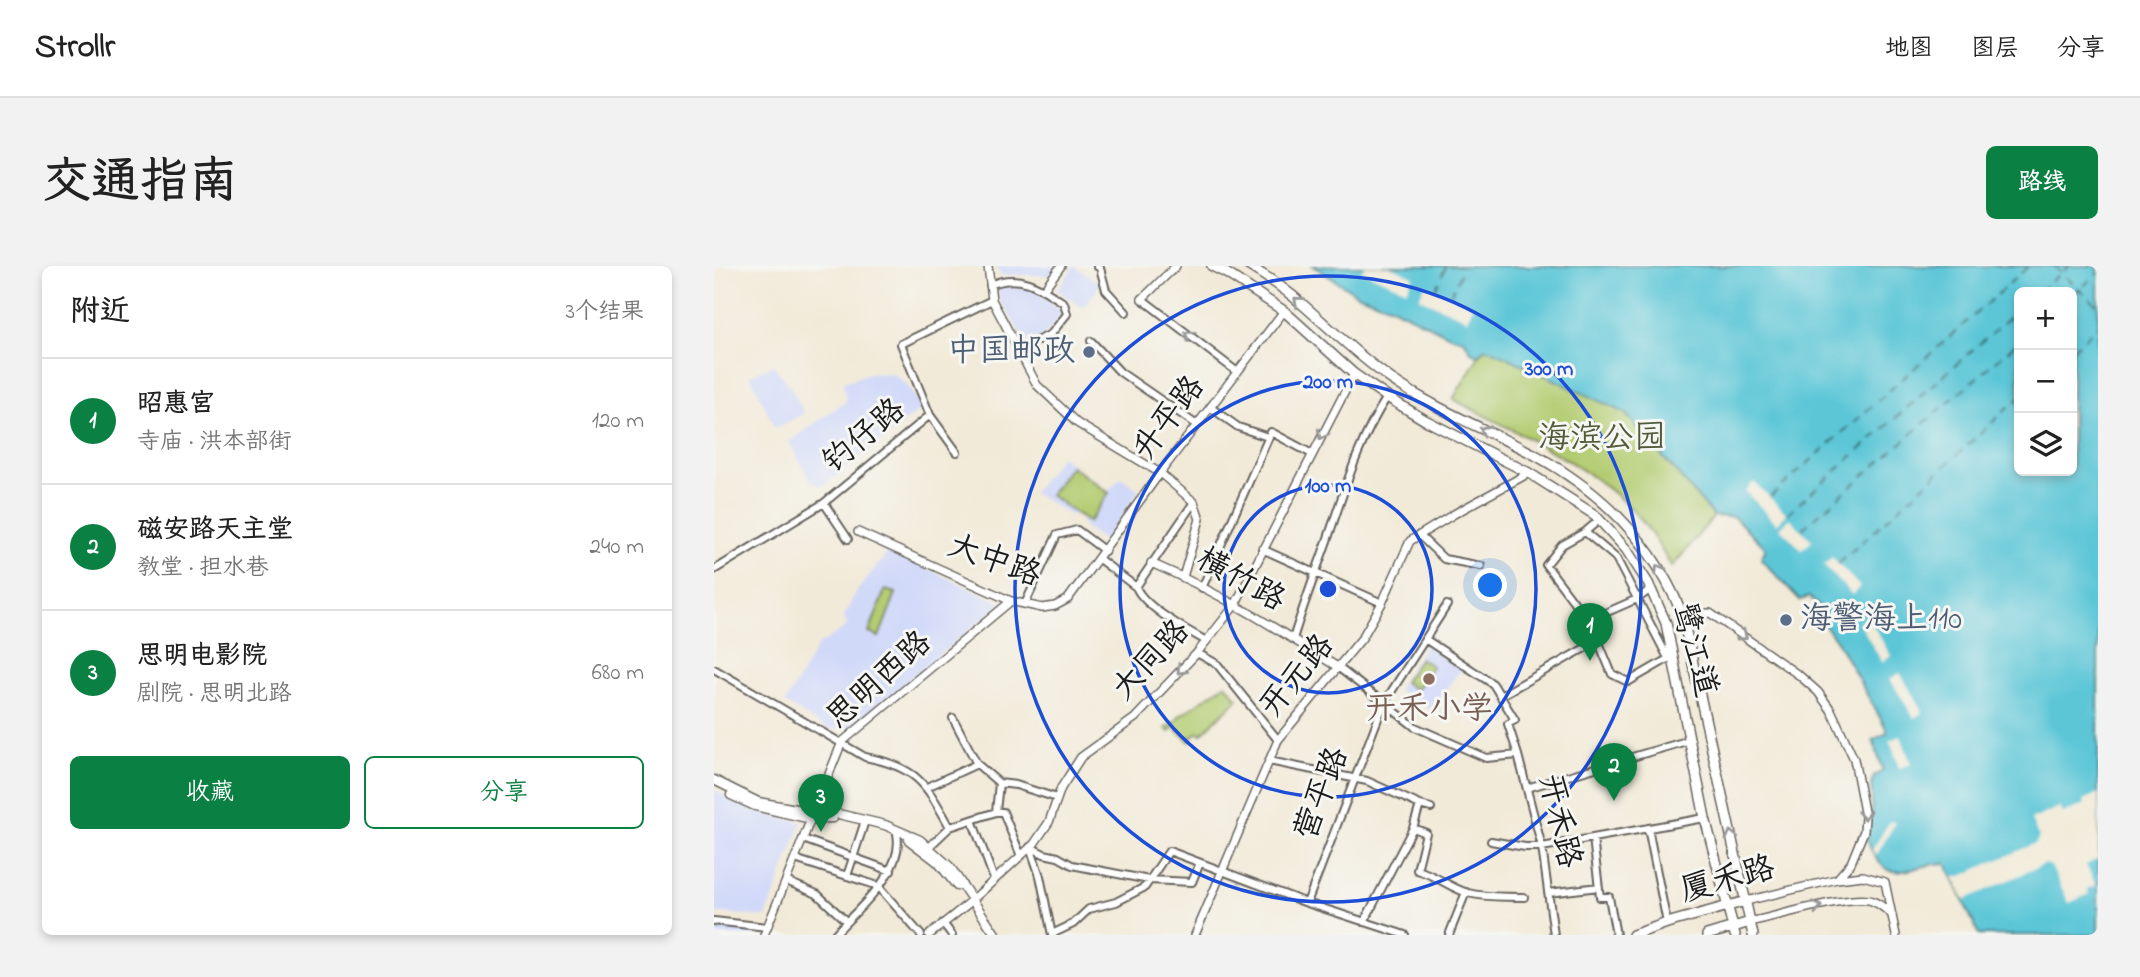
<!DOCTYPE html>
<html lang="zh">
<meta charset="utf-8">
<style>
:root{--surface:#fff;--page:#f2f2f2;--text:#222;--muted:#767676;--line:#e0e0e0;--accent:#0b8043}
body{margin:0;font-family:"Indie Flower","LXGW WenKai TC",sans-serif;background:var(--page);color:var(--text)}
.controls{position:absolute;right:21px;top:21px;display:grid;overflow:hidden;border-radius:10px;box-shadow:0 4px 10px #0003}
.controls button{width:63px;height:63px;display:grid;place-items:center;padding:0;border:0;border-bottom:2px solid var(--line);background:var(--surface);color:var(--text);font:35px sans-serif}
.you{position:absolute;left:777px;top:320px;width:24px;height:24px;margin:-18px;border:5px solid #fff;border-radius:50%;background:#1a73e8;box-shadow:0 0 0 10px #1a73e833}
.badge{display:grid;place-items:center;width:46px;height:46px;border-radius:50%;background:var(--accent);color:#fff;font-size:23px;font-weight:700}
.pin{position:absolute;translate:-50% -58px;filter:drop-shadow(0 2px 4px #0008)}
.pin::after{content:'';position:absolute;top:37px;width:24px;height:21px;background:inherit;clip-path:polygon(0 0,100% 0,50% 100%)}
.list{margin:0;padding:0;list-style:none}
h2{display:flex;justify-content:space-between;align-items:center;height:91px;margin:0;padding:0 28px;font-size:30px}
h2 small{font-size:23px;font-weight:400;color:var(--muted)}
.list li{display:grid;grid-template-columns:46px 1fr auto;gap:21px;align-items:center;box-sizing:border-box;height:126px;padding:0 28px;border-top:2px solid var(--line)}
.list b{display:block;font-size:26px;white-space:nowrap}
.list p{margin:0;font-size:23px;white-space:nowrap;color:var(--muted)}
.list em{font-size:23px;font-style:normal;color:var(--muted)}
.actions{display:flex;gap:14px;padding:21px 28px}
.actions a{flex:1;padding:16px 0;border:2px solid var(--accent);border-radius:10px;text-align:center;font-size:24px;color:var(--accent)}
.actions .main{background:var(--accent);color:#fff}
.icon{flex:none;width:38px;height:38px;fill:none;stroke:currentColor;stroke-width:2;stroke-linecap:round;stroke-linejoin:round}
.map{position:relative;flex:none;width:1384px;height:669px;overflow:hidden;border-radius:10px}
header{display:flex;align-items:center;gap:42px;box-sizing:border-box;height:98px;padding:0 35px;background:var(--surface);border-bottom:2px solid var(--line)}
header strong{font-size:33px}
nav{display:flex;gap:38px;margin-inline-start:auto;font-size:24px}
.intro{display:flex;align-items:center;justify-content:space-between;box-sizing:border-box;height:168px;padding:0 42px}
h1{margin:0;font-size:49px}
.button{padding:18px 32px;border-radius:10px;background:var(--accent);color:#fff;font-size:24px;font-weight:700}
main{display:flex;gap:42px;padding:0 42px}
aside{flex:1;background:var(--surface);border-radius:10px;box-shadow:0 4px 10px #0003}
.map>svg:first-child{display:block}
.built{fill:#d1d9f9}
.green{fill:#b3cc71;stroke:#687446;stroke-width:2}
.water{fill:#5cc6d7;stroke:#3c717a;stroke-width:2;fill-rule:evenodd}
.pier{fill:#f2ead8}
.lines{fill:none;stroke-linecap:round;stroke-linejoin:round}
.ferry{stroke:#32585d;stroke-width:2;stroke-dasharray:9 7;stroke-linecap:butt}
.minor-casing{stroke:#67645e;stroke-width:10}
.tertiary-casing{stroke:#67645e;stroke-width:10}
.secondary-casing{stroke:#67645e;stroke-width:11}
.primary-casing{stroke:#67645e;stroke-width:12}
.minor{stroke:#fff;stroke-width:6}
.tertiary{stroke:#fff;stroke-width:7}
.secondary{stroke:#fff;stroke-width:8}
.primary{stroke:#fff;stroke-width:9}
.oneway{stroke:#999}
.ring{fill:none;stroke:#1d4ed8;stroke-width:3.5}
.service-dot{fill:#5c6f8a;stroke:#f6f6f2;stroke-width:2.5}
.education-dot{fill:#8d6e63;stroke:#f6f6f2;stroke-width:2.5}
.labels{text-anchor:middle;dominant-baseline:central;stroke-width:6;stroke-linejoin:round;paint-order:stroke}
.service-label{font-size:32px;fill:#4e5e75;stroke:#f6f6f2;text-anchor:end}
.street-label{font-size:32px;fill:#1c1c1c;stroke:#f6f6f2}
.park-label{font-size:32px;fill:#515a3a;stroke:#f6f6f2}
.education-label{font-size:32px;fill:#785e54;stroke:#f6f6f2}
.centre{fill:#1d4ed8;stroke:#f6f6f2;stroke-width:3.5}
.ring-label{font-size:21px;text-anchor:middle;font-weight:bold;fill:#1d4ed8;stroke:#f6f6f2;stroke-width:6;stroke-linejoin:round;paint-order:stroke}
</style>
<header>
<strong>Strollr</strong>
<nav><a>地图</a><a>图层</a><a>分享</a></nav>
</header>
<div class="intro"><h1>交通指南</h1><a class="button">路线</a></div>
<main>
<aside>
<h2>附近<small>3个结果</small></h2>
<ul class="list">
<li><span class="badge">1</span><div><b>昭惠宫</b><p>寺庙 · 洪本部街</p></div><em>120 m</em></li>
<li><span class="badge">2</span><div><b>磁安路天主堂</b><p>教堂 · 担水巷</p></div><em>240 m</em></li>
<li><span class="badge">3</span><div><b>思明电影院</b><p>剧院 · 思明北路</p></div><em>680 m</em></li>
</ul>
<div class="actions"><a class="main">收藏</a><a>分享</a></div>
</aside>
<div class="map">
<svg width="1384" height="669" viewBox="0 0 1384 669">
<rect width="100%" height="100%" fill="#f6f6f2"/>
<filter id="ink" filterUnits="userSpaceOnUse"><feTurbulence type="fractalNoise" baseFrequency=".0143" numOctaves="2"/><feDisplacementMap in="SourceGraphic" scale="14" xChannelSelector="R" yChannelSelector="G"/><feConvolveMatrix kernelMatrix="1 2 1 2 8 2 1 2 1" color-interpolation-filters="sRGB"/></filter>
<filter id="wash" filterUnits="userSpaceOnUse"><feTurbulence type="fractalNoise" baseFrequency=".00686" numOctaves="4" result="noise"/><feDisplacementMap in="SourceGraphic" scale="28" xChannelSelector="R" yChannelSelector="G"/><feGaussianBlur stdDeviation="1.57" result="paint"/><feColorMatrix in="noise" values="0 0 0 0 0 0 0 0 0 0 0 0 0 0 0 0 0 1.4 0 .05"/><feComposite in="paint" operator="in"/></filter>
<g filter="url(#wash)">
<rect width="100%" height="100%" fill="#f2ead8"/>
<path class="built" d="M282,0H344L337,9H287Z
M360,0L387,18L369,42L343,24Z
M298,15L311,17L349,46L332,68L322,75L310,73L286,34L284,25L290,18Z
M59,99L78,123L90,148L61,162L36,109Z
M156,107L180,108L193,120L209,142L107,221L97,215L75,176L132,135L129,116Z
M347,190L394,225L407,211L425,224L391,275L372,263L363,248L356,249L319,227Z
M175,285L288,337L138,461L115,464L71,437L104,379L133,360L130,350L142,326Z
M712,378L749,402L715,443L683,424Z
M0,524L38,545L88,556L52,651L0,646Z
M0,661L46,665L44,669H0Z"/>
<path class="green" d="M769,83H776L911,147L1000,250L958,301C947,283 936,263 922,248C876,198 798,165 739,133Z
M357,200L395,227L375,256L336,229Z
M171,324L182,327L165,371L155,367Z
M706,392L718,400L702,424L690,416Z
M512,418L524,433L487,468L485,466L479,470L476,476L459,461L455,466L452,462L464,453V451Z"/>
<path class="water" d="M599,0H1384V669H1265L1232,597C1193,598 1173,626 1153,574L1158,545V516L1160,510L1169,505L1159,474L1173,467V464L1123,375L1108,356L1111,346L1095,331L1086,334L1047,293L1052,282L1020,251L1000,250L911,147L776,83H770L764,89C753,86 756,81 750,74L736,70L680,42L643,28ZM1305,26H1358V205H1305Z"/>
<path class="pier" d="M650,0H676L699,10L693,24L648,5Z
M711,19L759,40L753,53L705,32Z
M1040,216L1073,248L1063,258L1031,225Z
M1076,252L1098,275L1088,284L1066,262Z
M1118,291L1146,321L1138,329L1110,299Z
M1154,351L1177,390L1168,396L1145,356Z
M1186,407L1209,446L1200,452L1176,413Z
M1187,470L1197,498L1185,502L1176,474Z
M1384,527V593L1372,599L1382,619L1373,623L1375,628L1355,637L1337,600L1331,598L1250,634L1239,611H1245L1322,577L1325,571L1317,554L1346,541L1349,548L1371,538L1370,534Z
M1176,555L1181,557L1162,590L1158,584Z"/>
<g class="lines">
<path class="ferry" d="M1340,0L1384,40
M721,24L732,0
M1325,26L1355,0
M736,30L750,0
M1358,30L1384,7
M1358,84L1384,60
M1056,231L1315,0
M1073,248L1305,43
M1088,263L1305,75
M1124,298L1305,132"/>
</g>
</g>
<g filter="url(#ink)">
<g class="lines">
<g class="minor-casing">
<path id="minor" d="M383,0L386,2L392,24L412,46
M276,19C305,6 326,21 350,37L353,48L337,68L304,84
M428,33L522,105
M377,75L406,106L483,159
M496,141L524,161L554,171
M243,186L216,149L187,78L278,34
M110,237L134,273
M871,266L885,254
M705,269L730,293L767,300
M548,283L668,337
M385,293L422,321L480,236
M0,304L110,237L216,149
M422,321C430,341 473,364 492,375
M488,322L557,166L598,188
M937,323L923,333L882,351L878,360L898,408L914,416L957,391
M311,338L343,269L363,264L391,285
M878,360L832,299L848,279L871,266L902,292L954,392
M579,373C589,340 601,308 613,275C631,223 643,178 673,131
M711,373L779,418L801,454L794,458L804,489
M483,387L503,398L564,474
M625,402L701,461L772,492L804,489L828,581L840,669
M0,403L151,491C204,501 212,518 236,561
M786,430L885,374
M239,452L263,498L285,517L302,519L343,532
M555,495L653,515L706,539L717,542
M213,521L263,498
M813,522L976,474
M282,546L285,517
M258,554L280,613
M699,562L712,567L703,604C722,609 736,622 754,627C772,632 791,630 810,631
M934,562L953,657
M879,572L886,631H895L902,669
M89,573L177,605
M777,575L811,581H828L991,552
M215,581L236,561L282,546H289L307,590
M316,581L330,588L344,591L358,599L435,614L478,616L486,597
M316,581L326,610L338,669
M81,593L164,620L207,669
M133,610L150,558
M72,615L103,628L132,655
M834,627L885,621
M593,637L670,437L733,339
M0,655L53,661
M650,656L699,562L706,539
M229,657L238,669
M338,668L359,658L375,643L402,636L431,621L455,585L593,637L691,669
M120,669C143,643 191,606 183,568
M735,669L752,626"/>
</g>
<g class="tertiary-casing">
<path id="tertiary" d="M274,0L278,34L323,119L363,157L446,207L480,236L486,253L469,311
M330,23L347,0
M428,33L462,0
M144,266L297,335L328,342L341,340L354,333L446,207L570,45
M437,297C503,325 565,364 625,402
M968,348L996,347L1086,410L1104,426L1117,444L1140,493L1151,551L1150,565L1137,597L1123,613
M1032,635L1123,613L1149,610L1171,616L1182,669
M1036,656C1063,650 1131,630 1155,634C1164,636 1172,643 1178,649
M50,669L128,476L297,335
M215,669L255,637L320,578L335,556L347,522L367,491L421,452L483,387L521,339L640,108
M481,669L564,474L648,372L668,337L696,275L740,248L815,207"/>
</g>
<g class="secondary-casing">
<path id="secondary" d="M0,514L44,536L99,546L120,547L171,559L206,574L236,601L282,669
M17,529L41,540L97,553L119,552
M195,574L224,596L243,620"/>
</g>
<g class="primary-casing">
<path id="primary" d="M498,0L512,7L570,45L640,108L673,131L711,154L815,207L881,249L912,283L934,317L952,357L991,552L1021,669
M535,0C553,11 571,23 587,37C617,63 644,90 677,113C722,144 774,164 823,190C888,226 940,278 968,348L1039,669
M919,669L953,657L1032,635
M993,669L1036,656"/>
</g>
<use href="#minor" class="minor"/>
<use href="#tertiary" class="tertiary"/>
<use href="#secondary" class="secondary"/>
<use href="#primary" class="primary"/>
</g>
<defs><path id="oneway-chevron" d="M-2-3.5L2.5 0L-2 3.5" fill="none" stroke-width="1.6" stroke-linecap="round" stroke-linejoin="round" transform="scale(1.75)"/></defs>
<g class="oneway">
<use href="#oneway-chevron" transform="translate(584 35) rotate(-140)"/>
<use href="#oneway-chevron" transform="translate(475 69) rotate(-142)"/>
<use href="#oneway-chevron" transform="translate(770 164) rotate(-153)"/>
<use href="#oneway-chevron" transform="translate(608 169) rotate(118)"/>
<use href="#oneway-chevron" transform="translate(945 303) rotate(-121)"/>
<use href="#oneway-chevron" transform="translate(1029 370) rotate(35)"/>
<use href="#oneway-chevron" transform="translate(467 404) rotate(133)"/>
<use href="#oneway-chevron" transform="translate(1150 549) rotate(88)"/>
<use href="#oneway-chevron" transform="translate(1017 569) rotate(-103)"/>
<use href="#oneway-chevron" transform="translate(1103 641) rotate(-12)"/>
</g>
</g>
<g class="ring">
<circle cx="614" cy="323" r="104"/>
<circle cx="614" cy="323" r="208"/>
<circle cx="614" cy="323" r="313"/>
</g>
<g class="service-dot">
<circle cx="375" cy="86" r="7"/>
<circle cx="1072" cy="354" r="7"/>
</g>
<circle class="education-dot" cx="715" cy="413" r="7"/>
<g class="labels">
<g class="service-label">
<text x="361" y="86">中国邮政</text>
<text x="1086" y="354" text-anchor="start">海警海上110</text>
</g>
<g class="street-label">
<text transform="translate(456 153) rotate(-53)">升平路</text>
<text transform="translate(151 171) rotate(-40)">钓仔路</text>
<text transform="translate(280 296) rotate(20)">大中路</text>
<text transform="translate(526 315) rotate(29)">横竹路</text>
<text transform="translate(979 384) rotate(75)">鹭江道</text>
<text transform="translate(438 395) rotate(-47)">大同路</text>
<text transform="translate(584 411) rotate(-51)">开元路</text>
<text transform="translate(166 415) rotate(-42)">思明西路</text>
<text transform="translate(609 528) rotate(-69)">营平路</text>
<text transform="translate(844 555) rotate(77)">开禾路</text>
<text transform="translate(1014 615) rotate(-15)">厦禾路</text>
</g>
<g class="park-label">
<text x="888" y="173">海滨公园</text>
</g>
<g class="education-label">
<text x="715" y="444">开禾小学</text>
</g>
</g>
<circle cx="614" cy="323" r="10" class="centre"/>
<g class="ring-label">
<text x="835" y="109">300 m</text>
<text x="614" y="122">200 m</text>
<text x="614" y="226">100 m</text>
</g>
</svg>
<div class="controls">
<button>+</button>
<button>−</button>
<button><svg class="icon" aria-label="layers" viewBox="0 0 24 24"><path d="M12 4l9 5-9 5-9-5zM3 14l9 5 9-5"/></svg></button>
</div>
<div class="you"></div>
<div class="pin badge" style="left:876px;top:395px">1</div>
<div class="pin badge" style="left:900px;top:535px">2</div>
<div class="pin badge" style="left:107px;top:566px">3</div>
</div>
</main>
